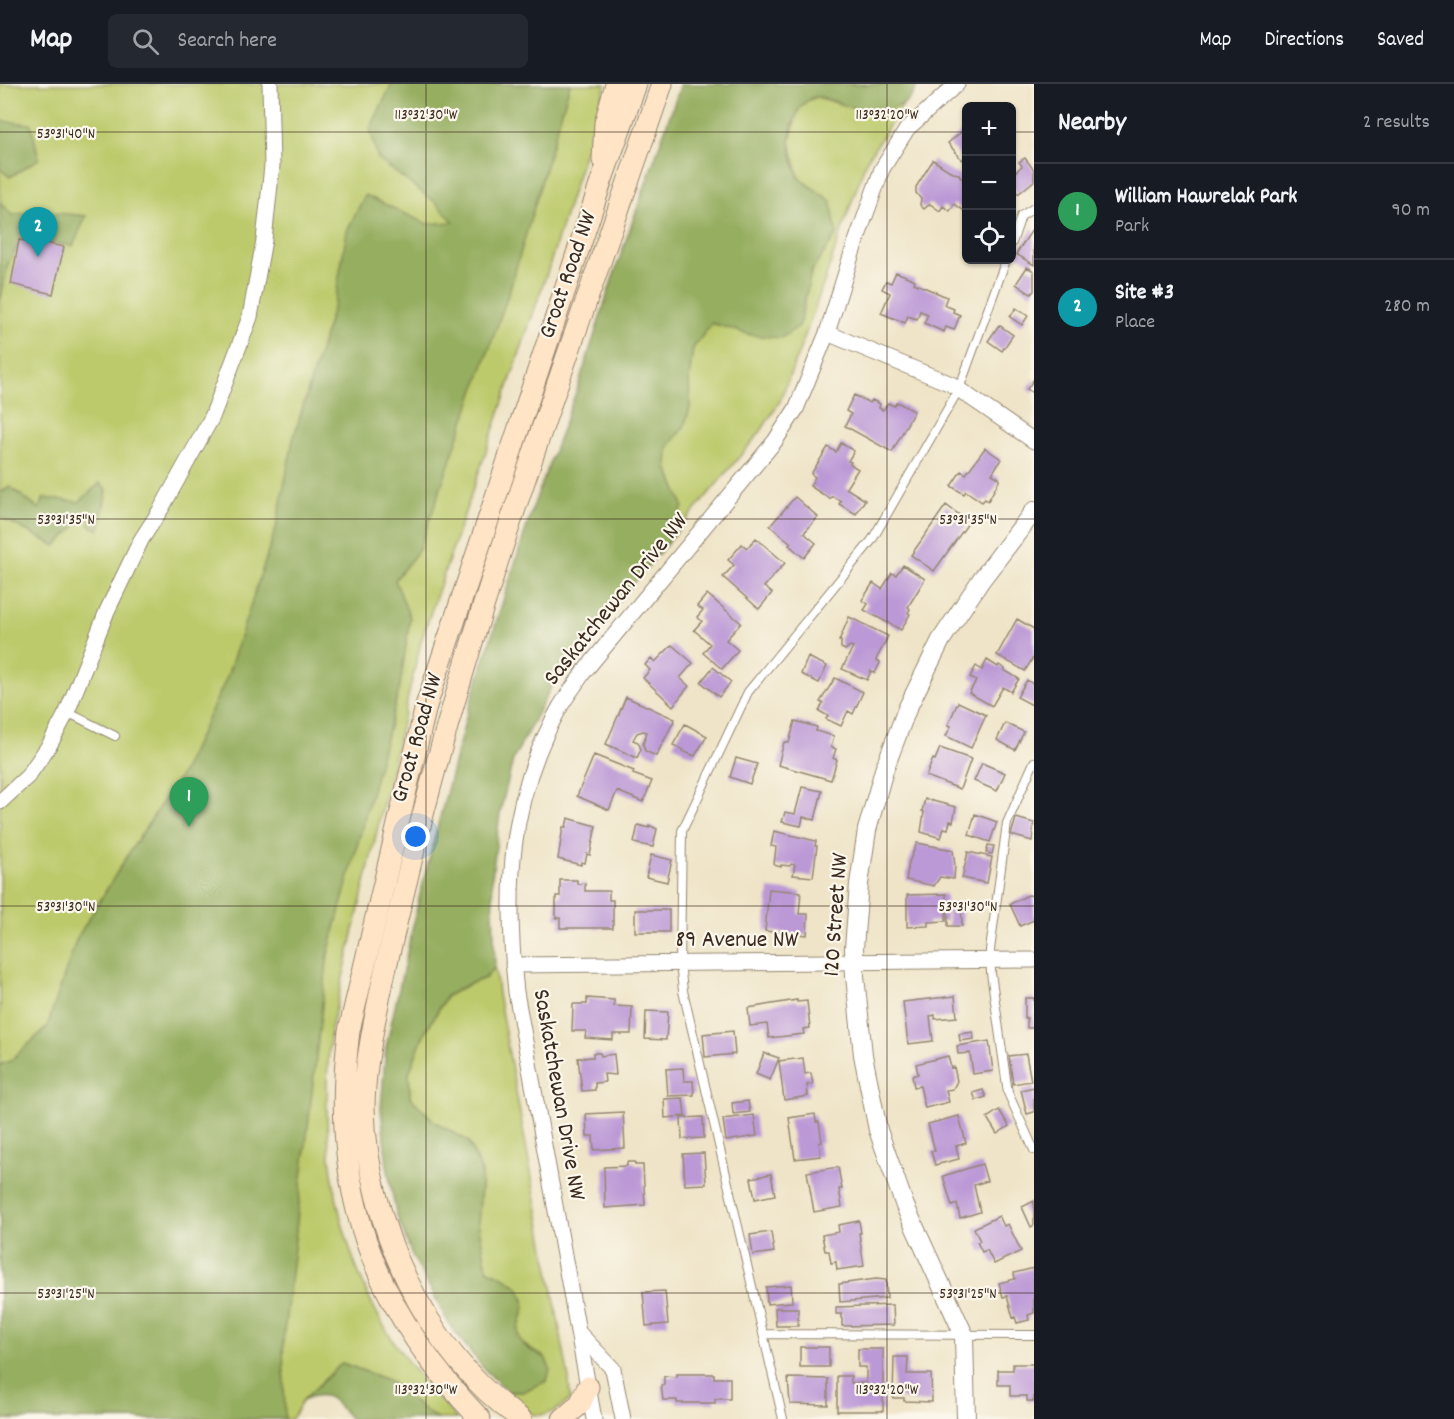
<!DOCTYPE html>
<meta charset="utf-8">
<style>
:root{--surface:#171b24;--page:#242831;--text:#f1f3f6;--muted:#9ea1a6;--line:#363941;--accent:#b45309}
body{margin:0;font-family:Dekko,sans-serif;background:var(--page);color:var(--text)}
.controls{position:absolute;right:18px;top:18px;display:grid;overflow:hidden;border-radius:9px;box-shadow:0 2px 4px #0004}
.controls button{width:54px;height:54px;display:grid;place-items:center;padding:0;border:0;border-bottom:2px solid var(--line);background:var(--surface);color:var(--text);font:30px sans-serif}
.you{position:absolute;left:416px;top:753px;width:21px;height:21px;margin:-15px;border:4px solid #fff;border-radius:50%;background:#1a73e8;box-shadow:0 0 0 9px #1a73e833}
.badge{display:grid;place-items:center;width:39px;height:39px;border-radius:50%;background:var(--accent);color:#fff;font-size:20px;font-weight:700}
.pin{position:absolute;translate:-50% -50px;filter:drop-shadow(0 2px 3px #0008)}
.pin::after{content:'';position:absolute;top:32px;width:21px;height:18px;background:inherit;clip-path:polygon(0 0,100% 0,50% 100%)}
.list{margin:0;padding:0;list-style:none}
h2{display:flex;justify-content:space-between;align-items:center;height:78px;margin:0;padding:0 24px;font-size:26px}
h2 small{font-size:20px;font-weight:400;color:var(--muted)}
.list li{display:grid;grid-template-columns:39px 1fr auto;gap:18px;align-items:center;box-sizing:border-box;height:96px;padding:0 24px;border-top:2px solid var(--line)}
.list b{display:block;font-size:22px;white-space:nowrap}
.list p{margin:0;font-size:20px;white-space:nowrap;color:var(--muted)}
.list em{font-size:20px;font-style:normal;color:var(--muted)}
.icon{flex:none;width:33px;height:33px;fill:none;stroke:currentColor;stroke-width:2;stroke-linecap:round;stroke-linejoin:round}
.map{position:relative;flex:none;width:1034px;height:1335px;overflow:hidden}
header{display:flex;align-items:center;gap:36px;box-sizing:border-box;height:84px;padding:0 30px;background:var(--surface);border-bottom:2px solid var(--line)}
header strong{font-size:28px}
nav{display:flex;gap:33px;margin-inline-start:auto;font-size:21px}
.search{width:420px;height:54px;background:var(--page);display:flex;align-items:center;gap:15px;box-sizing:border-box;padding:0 21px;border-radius:9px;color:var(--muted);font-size:22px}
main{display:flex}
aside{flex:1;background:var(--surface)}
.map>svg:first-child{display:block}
.green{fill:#bdca6c;stroke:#7c7a45;stroke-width:1.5}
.forest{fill:#96ae60;stroke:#686c3f;stroke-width:1.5}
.building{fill:#bb98d6}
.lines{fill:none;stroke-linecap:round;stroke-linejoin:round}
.service-casing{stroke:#958772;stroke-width:10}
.minor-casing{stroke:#958772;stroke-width:17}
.tertiary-casing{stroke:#958772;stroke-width:20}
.secondary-casing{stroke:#958772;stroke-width:23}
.service{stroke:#fff;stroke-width:8}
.minor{stroke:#fff;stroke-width:15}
.tertiary{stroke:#fff;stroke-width:18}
.secondary{stroke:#ffe4c6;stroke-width:21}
.ticks{fill:none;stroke:#3b2a1e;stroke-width:1.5;stroke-opacity:0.45}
.labels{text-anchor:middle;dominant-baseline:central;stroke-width:4.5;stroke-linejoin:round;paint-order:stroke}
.street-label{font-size:24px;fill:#3b2a1e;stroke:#fbf7ec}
.ticks-label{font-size:15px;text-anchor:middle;fill:#3b2a1e;stroke:#fbf7ec;stroke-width:4.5;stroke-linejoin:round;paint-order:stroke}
</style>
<header>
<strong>Map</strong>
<div class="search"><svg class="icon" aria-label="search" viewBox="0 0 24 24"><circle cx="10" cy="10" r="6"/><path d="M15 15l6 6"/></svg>Search here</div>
<nav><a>Map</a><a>Directions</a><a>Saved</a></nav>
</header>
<main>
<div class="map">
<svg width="1034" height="1335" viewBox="0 0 1034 1335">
<rect width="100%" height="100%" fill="#fbf7ec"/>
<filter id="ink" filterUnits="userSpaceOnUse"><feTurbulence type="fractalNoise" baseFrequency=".0167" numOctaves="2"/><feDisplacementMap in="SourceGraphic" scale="12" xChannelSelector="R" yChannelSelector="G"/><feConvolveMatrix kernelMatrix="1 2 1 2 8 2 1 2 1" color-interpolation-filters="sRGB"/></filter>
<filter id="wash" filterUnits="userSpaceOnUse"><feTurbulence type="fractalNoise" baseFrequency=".008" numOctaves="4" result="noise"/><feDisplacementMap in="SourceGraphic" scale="24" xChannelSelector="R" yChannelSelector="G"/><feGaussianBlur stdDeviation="1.35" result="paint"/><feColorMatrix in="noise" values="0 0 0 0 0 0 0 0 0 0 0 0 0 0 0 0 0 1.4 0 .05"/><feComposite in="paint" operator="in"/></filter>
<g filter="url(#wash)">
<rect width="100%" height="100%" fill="#efe4c7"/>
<path class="green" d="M0,0H606L548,186L421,557L331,945C319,1046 332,1147 381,1237C400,1272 431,1307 457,1335H437L405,1312L390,1297L342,1279L303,1316L292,1335H0Z
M817,13C851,23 867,31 903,21L866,77L809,241L780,317L761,347L670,456L683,422L667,383L668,363L684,343L690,324L689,295L693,264L712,239L751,251L799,242L811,188L819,173L831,117L799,94L790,58L798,24L807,17Z
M495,883L498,910L569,1295L570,1315C560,1326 545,1335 528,1329C521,1325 514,1314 509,1308H522L546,1297L545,1273C491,1251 539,1234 519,1205C513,1196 496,1190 487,1185L478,1140L482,1089L468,1057L435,1038L410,1013L409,989L423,952L447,912L467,901L485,894Z"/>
<path class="forest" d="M392,0H570L509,208L419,466L395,496L410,534L400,602L328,870L283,1258L285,1335H0V981L10,977L47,943L77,854L129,769L182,689L227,593L276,444L293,356L335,217L347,147L365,111L427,140L454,138L436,119L378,75L370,45Z
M681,0H917C910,29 876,29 851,23C841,21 826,12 816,13C799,15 790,43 790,58C790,69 796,83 799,94L831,117L837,150L811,188L799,242L781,254L751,251L712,239L693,264L689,295L690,324L684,343L668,363L667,383L683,422L670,456L560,586L513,676L500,729L492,794L495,883L485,894L467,901L446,912L423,952L409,989L410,1013L435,1038L468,1057L482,1089L478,1139L487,1185C496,1190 513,1196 519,1205C539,1234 491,1251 545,1273L550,1285L547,1297L522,1308H509L484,1285L451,1243L411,1169L396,1129L387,1082L381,1024L386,963L421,806L467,630L533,423L579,300L612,196Z
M0,37L31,40L39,75L10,93L0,85Z
M0,118L12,131L36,127L86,132L73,162L22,154L8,180L0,218Z
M100,399L107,406L99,446L90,442V428L56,462L0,433V407L2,408L10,403L39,425L44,414L79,418Z
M342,1279L390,1297L405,1312L437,1335H350C334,1317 329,1304 303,1316Z"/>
<g id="blocks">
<path class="building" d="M966,44V72L962,76L948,59Z
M1025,74L1034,86V97L1018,110L1012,102V91L1022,82L1019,78Z
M933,76L953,89L959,90L960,93L966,97V128L954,120L950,127L943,122L940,127L930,120L924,125L920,121L921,115L916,109V103Z
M1034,143V181L1016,170Z
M28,155L64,163L53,210L11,200L19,156L27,157Z
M1027,183L1034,187V207L1031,210L1016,200Z
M896,188L915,196L914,199L947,213L944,221L954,225L953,228L960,231L954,246L946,243L944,248L924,239L928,230L920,227L917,235L908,232L905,239L881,229L890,209L882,205L886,197L891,199Z
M1016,224L1028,232L1022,241L1010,233Z
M999,241L1013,251L1002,267L988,257Z
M1034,295V310L1027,305Z
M854,311L870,319L872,316L880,320L879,324L883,326L888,319L894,322L897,318L914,327L892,368L845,342L851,330L846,327Z
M841,359L854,367L848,377L851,378L850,380L858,385L846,404L865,416L856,430L839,420L841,417L832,412L830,415L810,402L815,393L811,390L828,363L836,368Z
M985,364L1001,375L992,390L999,394V397L988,417L985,415L982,418L966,407L964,410L951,402L961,387L966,390Z
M795,413L818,433L804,449L816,459L804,474L789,461L791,459L770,442Z
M946,421L969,438L934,487L911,471Z
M756,454L785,479L764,503L772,509L759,525L723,493L734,481L728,476L742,460L747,464Z
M903,481L925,495L908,523L910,525L908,529L910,530L901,546L864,526L868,520L862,516L873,499L882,505L892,489L896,491Z
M707,510L741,539L726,556L738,566L722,585L703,569L710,560L694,546L702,537L697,533L703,526L697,522Z
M849,533L888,552L876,576L880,578V579L875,589L871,587L867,596L842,585L853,563L850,562L845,566L841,564V557H839Z
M1017,535L1034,545V576L1032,575L1025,587L997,571Z
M672,561L693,579L680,594L689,602L673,622L643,594L650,586L645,581L651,574L655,578Z
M808,573L827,582L819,599L801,590Z
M987,576L998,583L999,581L1005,585L1004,586L1019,595L1011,608L1003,603L992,622L969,609L976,597L970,593L976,582L982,586Z
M713,583L731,598L719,613L701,598Z
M835,594L863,608L853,630L848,627L841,642L826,635L828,632L819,627L823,619L820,618Z
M1027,596L1034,601V622L1017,613Z
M626,613L675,635L656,672L645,667L643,660L647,648L643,647L637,649L633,656L638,658L641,665L637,674L606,660Z
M958,618L986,631L971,664L946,652L951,642L948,641Z
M795,637L817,643L816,647L834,652L831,663L836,665L833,674L837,676L831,696L778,681L784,658L789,659Z
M1005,639L1024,648L1015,666L997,656Z
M685,640L707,652L695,672L682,667L683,666L673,661Z
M940,664L971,675L960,705L926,692L933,675L935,676Z
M594,671L634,687L633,690L652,697L643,718L617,707L609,726L577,712Z
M736,674L757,680L750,700L730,693Z
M982,679L1005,689L997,707L974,697Z
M802,703L822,707L815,736L803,733L801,742L782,738L785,728L795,730Z
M925,715L956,723L953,738L950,737L948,745L944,744L941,754L921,748L924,728L922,727Z
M975,730L997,738L990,758L969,751Z
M568,734L596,742L590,771L587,770L585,779L581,778V781L558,775L563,743H566Z
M1016,734L1034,739L1032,757L1011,751Z
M638,741L649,744V741L657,745L653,763L634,759Z
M774,747L816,757L815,762H817L813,793L793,791L795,781L791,780L790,782L781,781V783L774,781L776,763L771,762Z
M917,759L953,766L955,782L954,795L940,793L934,802L906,796L909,778Z
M988,761L994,762L992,770L986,769Z
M968,768L992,773L987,799L962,794Z
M651,771L672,776L667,798L646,793Z
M560,796H577V800L585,799V807H609V816H613V844H560V834H556V812H560Z
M769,805L801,808L799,830H808L807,851L765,847Z
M946,810V820L961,819L962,842H948V828H946V837L928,838V842L907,843V811Z
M1028,811L1034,812V836L1020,842L1010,820Z
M635,826H669V848H635Z
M955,912L957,933L935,935V931L930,932L933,957L908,960L903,918Z
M587,914L614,916V922L632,923L631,950H613V956L585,954L586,947H572L573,920H587Z
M1025,914H1034V944H1027V934H1025Z
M797,916V918L807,917L810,944L803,945L804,950L769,954L767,940L750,942L748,924Z
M646,927L668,928L666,956L645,955Z
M733,947L735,970L705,973L703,950Z
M973,948L974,955L960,957L959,950Z
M989,957L993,987L973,990L970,969L958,970L957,962Z
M593,969H600L601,972L614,970L616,991L604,990L605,998L595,999V1006L582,1007L578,974L593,973Z
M764,969L779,974L770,996L756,990Z
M1026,970L1031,997L1013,1000L1009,972Z
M948,972L951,984L954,983L957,997L953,1005L946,1006L949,1018L925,1024L920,1002L914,1003L912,992L918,990L916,980Z
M803,974L805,990L811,989L813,1000L807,1001L808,1012L784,1016L779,977Z
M683,984L684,997H693L694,1011L668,1012L666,985Z
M1034,1003V1028L1027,1030L1021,1006Z
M983,1006L986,1013L976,1016L973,1009Z
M683,1014L685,1032L665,1034L664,1015Z
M748,1017L750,1028L733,1030L732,1019Z
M999,1026L1009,1042L997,1050L987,1034Z
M623,1028L625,1064L594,1066L593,1052H587L586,1030Z
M815,1030L816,1038H819L822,1058L819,1059L821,1072L795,1075L789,1034Z
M754,1031L757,1052L726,1057L723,1035Z
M959,1032L966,1059L956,1062L959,1075L935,1081L931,1067H935L928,1040Z
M703,1033L704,1054L682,1055L681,1034Z
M704,1069L706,1100L685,1101L683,1070Z
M627,1078H635V1081H643L645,1121L605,1124L604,1083L627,1082Z
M982,1080L987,1097L974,1101L980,1128L960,1134L957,1120L952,1122L943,1092Z
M838,1083L842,1105H839L842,1123L814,1128L807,1088Z
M771,1090L775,1111L755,1115L751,1094Z
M1034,1117V1141L1031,1143L1022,1123Z
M999,1132L1004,1142L1008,1140L1021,1167L994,1180L987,1166L982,1168L977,1158L980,1157L974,1144Z
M859,1137L861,1149H859L864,1182L837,1186L836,1178L831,1179L829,1167H825L822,1151L839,1148L838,1141Z
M771,1148L774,1168L753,1171L750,1151Z
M1034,1184V1229L1028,1231L1029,1236L1017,1239L1015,1233L1013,1234L1007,1212L1003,1213L999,1199L1015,1195L1014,1189Z
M876,1195L886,1196L887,1214L840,1218L839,1200Z
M791,1201L792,1218L767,1220L766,1203Z
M665,1207L668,1240L646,1242L643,1208Z
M893,1221L894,1241L842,1242V1230H836V1223Z
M775,1224H798V1242H776Z
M800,1263H829V1283H800Z
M858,1265H883V1327H837V1292H851V1299H866V1283H858Z
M894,1273H908L907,1290H931L932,1318L904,1317V1314H893Z
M1013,1280H1034V1317H1027V1312H1010V1301H998V1286H1013Z
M677,1290H714V1294H730V1315H715V1319H677V1316H663L661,1301H664V1292L677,1293Z
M788,1294L828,1295V1321L790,1320Z"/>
</g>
</g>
<g filter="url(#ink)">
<use href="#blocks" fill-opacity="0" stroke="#958772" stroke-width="1.5"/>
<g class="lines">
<g class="service-casing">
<path id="service" d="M1012,159L1021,132L1034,124
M67,628L115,652
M1034,678L1007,739L990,866L991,889L1008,1009L1034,1066
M763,1250L1034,1251
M783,1335L683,907L680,879L682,747L748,608L872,456L959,305L1006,176"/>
</g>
<g class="minor-casing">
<path id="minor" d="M827,249L951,300L1034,357
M0,718L28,692L50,660L67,628L107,527L141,456L161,425L212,333L250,233L264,156L272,82L270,0
M513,881L1034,876
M578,1248L613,1285L623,1335
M594,1335L516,908C505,805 508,715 560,623C567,611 576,600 583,589L775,357L796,325L827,249L852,169L882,85L907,45L957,0"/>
</g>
<g class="tertiary-casing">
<path id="tertiary" d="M966,1335L964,1251L905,1122L878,1046L863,971L855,892L854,864L859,800L867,746L884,686L907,625L941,556L981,496L1034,427"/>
</g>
<g class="secondary-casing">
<path id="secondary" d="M603,76L605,39L616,0
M480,1335C371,1221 329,1104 349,947L426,622L602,95L636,0
M521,1335C426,1269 367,1139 364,1025C364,992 370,958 377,925C386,879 398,832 409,786C474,518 573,260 662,0
M563,1335L580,1320L588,1303"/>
</g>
<use href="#service" class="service"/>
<use href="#minor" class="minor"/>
<use href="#tertiary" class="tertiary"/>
<use href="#secondary" class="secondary"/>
</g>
</g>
<path class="ticks" d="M426,0V1335M887,0V1335M0,48H966M1012,48H1034M0,435H1034M0,822H1034M0,1209H1034"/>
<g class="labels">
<g class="street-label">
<text transform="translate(569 191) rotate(-71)">Groat Road NW</text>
<text transform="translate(617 516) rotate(-51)">Saskatchewan Drive NW</text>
<text transform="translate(418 654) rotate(-74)">Groat Road NW</text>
<text transform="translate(837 831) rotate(-86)">120 Street NW</text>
<text x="737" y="857">89 Avenue NW</text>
<text transform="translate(558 1011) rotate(80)">Saskatchewan Drive NW</text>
</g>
</g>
<g class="ticks-label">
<text x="426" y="35">113°32'30"W</text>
<text x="887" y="35">113°32'20"W</text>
<text x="66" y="54">53°31'40"N</text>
<text x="66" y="440">53°31'35"N</text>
<text x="968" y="440">53°31'35"N</text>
<text x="66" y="827">53°31'30"N</text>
<text x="968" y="827">53°31'30"N</text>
<text x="66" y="1214">53°31'25"N</text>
<text x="968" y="1214">53°31'25"N</text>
<text x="426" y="1310">113°32'30"W</text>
<text x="887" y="1310">113°32'20"W</text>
</g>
</svg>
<div class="controls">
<button>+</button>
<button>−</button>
<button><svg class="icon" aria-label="locate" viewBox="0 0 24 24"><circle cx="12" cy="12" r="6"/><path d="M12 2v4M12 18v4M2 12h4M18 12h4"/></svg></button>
</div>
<div class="you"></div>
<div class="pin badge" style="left:189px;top:743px;background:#2e9e5b">1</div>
<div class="pin badge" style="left:38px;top:173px;background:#0f9aa8">2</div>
</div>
<aside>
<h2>Nearby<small>2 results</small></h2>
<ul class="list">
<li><span class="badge" style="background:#2e9e5b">1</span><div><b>William Hawrelak Park</b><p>Park</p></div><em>90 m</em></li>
<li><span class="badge" style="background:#0f9aa8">2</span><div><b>Site #3</b><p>Place</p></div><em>280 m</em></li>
</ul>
</aside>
</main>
